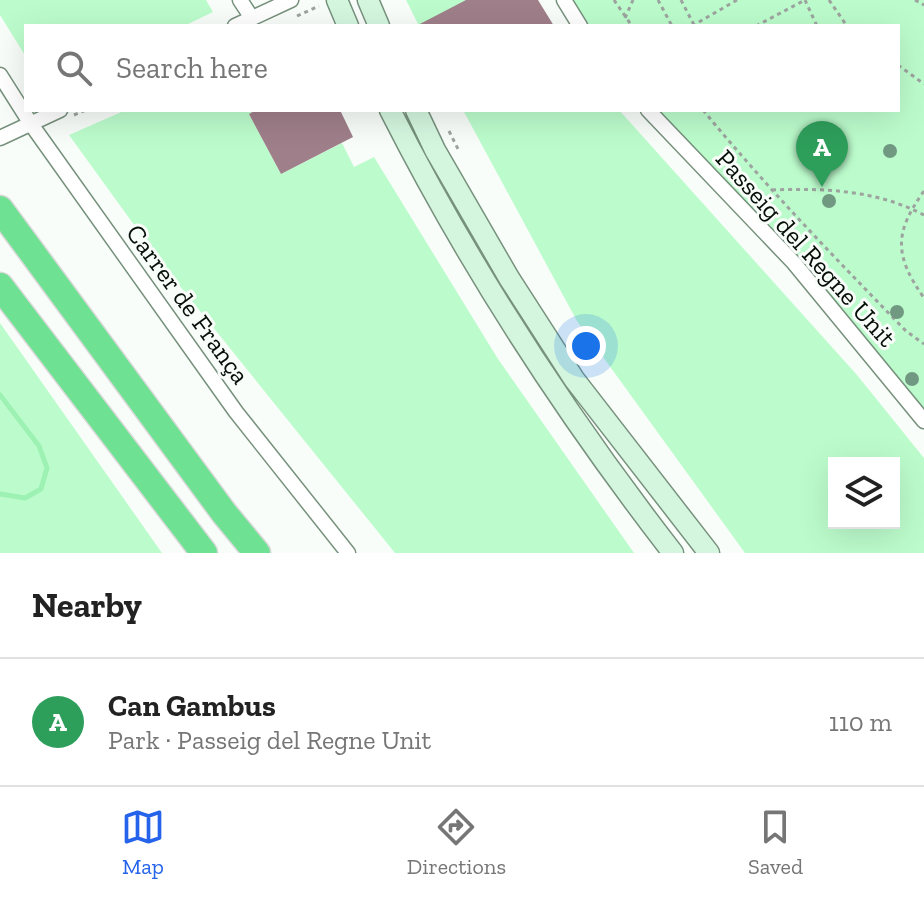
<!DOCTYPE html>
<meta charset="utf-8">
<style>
:root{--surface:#fff;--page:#f6f6f6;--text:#222;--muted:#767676;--line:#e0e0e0;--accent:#2563eb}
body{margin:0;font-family:"Zilla Slab",serif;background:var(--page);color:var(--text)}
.controls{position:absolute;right:24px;bottom:24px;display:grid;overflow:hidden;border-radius:0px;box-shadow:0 8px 32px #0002}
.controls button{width:72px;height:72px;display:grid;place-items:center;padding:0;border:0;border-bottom:2px solid var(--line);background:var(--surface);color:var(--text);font:40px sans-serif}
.you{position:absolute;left:586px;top:346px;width:28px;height:28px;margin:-20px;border:6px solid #fff;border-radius:50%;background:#1a73e8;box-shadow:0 0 0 12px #1a73e833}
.badge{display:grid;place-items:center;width:52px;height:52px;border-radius:50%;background:var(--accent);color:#fff;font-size:26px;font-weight:700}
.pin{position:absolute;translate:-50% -66px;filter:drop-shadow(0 2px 4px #0008)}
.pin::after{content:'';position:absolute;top:42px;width:28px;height:24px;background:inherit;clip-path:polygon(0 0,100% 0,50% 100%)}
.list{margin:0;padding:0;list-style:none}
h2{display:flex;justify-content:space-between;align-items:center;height:104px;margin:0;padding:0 32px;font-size:34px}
h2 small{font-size:26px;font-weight:400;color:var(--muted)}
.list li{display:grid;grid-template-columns:52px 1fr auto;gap:24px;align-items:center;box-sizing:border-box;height:128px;padding:0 32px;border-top:2px solid var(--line)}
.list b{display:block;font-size:30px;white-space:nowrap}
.list p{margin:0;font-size:26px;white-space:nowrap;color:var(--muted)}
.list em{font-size:26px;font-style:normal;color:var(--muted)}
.icon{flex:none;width:44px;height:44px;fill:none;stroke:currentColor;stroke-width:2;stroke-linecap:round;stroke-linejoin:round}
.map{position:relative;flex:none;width:924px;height:553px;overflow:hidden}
.search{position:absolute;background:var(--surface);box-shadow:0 8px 32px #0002;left:24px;right:24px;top:24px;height:88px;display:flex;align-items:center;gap:20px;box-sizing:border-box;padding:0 28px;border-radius:0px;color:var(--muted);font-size:30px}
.sheet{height:232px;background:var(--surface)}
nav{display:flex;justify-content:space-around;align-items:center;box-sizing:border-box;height:112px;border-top:2px solid var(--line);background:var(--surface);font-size:22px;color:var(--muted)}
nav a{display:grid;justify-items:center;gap:4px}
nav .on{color:var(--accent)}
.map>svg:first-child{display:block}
.green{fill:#bcfccc;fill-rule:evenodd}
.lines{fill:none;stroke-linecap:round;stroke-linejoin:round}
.stream{stroke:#9cf1b3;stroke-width:5}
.building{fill:#9f7f8a}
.street-casing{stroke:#77917d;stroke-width:17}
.secondary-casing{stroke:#77917d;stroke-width:23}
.highway-casing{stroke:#d7d8d7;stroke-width:29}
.path{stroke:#9da39e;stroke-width:3;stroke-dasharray:4 4;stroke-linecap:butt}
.street{stroke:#fff;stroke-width:14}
.secondary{stroke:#d4f6df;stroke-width:20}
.highway{stroke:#6fe193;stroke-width:26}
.tree{fill:#719982}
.labels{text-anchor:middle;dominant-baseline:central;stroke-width:6;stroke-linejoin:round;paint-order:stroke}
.street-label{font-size:26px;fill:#050e07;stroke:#f8fdf9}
</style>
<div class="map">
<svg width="924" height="553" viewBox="0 0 924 553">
<rect width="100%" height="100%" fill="#f8fdf9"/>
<path class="green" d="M0,0H206L213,12L184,26H26V57L0,15Z
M406,0H537L419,26Z
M564,0H924V421L794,263L648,110H898V26H580Z
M126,110H256L249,114L281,174L342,143L354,167L374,157L498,359L634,553H395L166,269L69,135Z
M463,110H619L857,375L924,458V553H745L577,321ZM834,463H894V523H834Z
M0,323L162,553H0Z"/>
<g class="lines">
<path class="stream" d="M0,395L39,446L47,468L41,489L25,498L0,494"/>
</g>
<path class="building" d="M466,0H538L554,26H416Z
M256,110H340L353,137L281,174L249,114Z"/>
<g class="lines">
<g class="street-casing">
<path id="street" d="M240,0L252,18
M564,0L580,26
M235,26L291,0
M0,75L31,124L236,412L348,553
M648,110L794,263L924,421
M0,138L60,110"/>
</g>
<g class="secondary-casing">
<path id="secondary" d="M337,0L348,26
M368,0L379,26
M390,110C469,266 566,415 673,553
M416,110L435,150L509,278L574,379L709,553"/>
</g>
<g class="highway-casing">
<path id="highway" d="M0,209L224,513L257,553
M0,286L204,553"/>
</g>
<path class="path" d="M614,0L632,26
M658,0L672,26
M681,0L694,25
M805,0L817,26
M829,0L847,26
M915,0L924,5
M297,16L319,6
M625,18L633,0
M692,26L737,0
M756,26L805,0
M898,65L924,84
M703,110C767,188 836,259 906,331L924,344
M74,115L86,110
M449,131L458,149
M772,190C825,188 876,190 924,215
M924,191C894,233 894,255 924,298"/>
<use href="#street" class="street"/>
<use href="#secondary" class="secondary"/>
<use href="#highway" class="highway"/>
</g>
<g class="tree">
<circle cx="890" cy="151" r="7"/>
<circle cx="829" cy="201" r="7"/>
<circle cx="897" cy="312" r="7"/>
<circle cx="912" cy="379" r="7"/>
</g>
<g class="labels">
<g class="street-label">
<text transform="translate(806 248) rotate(48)">Passeig del Regne Unit</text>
<text transform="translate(188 304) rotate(54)">Carrer de França</text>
</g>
</g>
</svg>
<div class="controls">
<button><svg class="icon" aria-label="layers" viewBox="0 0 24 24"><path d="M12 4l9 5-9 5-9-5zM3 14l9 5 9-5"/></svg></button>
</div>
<div class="you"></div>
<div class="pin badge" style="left:822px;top:187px;background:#2e9e5b">A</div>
<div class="search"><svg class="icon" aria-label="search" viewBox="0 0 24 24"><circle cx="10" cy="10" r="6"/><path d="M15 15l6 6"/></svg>Search here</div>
</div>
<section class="sheet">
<h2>Nearby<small></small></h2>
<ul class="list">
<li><span class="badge" style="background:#2e9e5b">A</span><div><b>Can Gambus</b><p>Park · Passeig del Regne Unit</p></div><em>110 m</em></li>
</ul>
</section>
<nav>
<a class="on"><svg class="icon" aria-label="map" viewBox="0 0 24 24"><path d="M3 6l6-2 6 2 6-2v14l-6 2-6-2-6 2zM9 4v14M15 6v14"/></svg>Map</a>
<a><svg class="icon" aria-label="directions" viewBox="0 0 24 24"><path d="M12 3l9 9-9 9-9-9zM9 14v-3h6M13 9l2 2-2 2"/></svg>Directions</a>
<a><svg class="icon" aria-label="saved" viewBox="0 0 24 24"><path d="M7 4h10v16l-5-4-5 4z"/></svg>Saved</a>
</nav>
